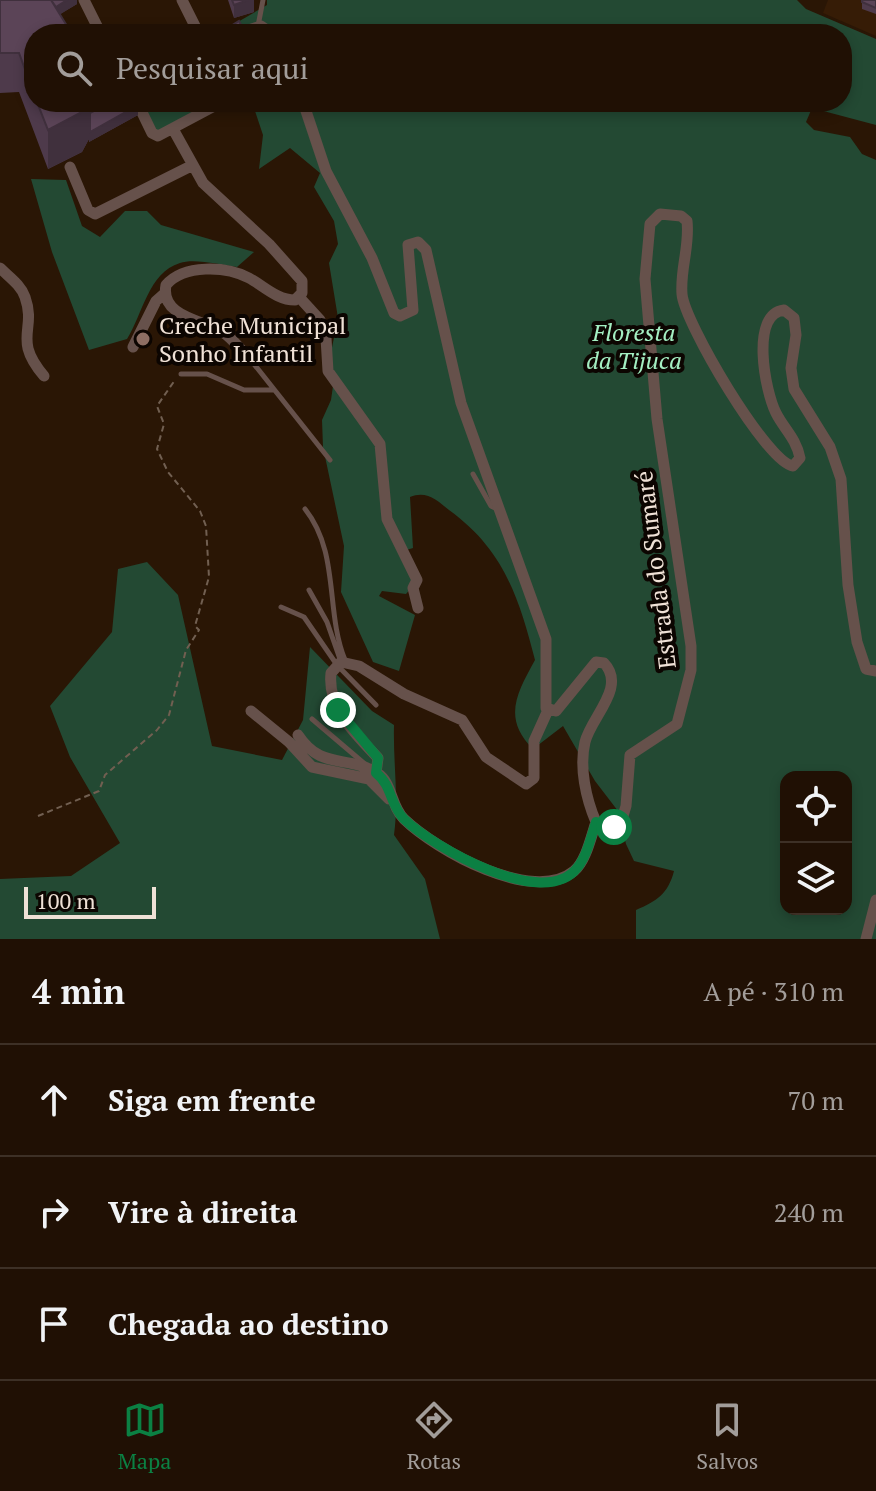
<!DOCTYPE html>
<html lang="pt">
<meta charset="utf-8">
<style>
:root{--surface:#201004;--page:#2d1e13;--text:#f1f3f6;--muted:#a29d9a;--line:#3d3026;--accent:#0b8043}
body{margin:0;font-family:"PT Serif",serif;background:var(--page);color:var(--text)}
.controls{position:absolute;right:24px;bottom:24px;display:grid;overflow:hidden;border-radius:16px;box-shadow:0 4px 12px #0003}
.controls button{width:72px;height:72px;display:grid;place-items:center;padding:0;border:0;border-bottom:2px solid var(--line);background:var(--surface);color:var(--text);font:40px sans-serif}
.scale{position:absolute;left:24px;bottom:20px;width:132px;box-sizing:border-box;padding-left:8px;border:4px solid #efe1d6;border-top:0;font-size:22px;line-height:28px;white-space:nowrap;color:#efe1d6;-webkit-text-stroke:6px #0c0501;paint-order:stroke}
.stop{position:absolute;width:24px;height:24px;margin:-18px;border:6px solid #0b8043;border-radius:50%;background:#fff}
.stop.end{background:#0b8043;border-color:#fff;box-shadow:0 2px 8px #0008}
.list{margin:0;padding:0;list-style:none}
h2{display:flex;justify-content:space-between;align-items:center;height:104px;margin:0;padding:0 32px;font-size:34px}
h2 small{font-size:26px;font-weight:400;color:var(--muted)}
.list li{display:grid;grid-template-columns:52px 1fr auto;gap:24px;align-items:center;box-sizing:border-box;height:112px;padding:0 32px;border-top:2px solid var(--line)}
.list b{display:block;font-size:30px;white-space:nowrap}
.list em{font-size:26px;font-style:normal;color:var(--muted)}
.icon{flex:none;width:44px;height:44px;fill:none;stroke:currentColor;stroke-width:2;stroke-linecap:round;stroke-linejoin:round}
.map{position:relative;flex:none;width:876px;height:939px;overflow:hidden}
.search{position:absolute;background:var(--surface);box-shadow:0 4px 12px #0003;left:24px;right:24px;top:24px;height:88px;display:flex;align-items:center;gap:20px;box-sizing:border-box;padding:0 28px;border-radius:32px;color:var(--muted);font-size:30px}
.sheet{height:440px;background:var(--surface)}
nav{display:flex;justify-content:space-around;align-items:center;box-sizing:border-box;height:112px;border-top:2px solid var(--line);background:var(--surface);font-size:22px;color:var(--muted)}
nav a{display:grid;justify-items:center;gap:4px}
nav .on{color:var(--accent)}
.map>svg:first-child{display:block}
.built{fill:#361c06}
.green{fill:#234933;fill-rule:evenodd}
.lines{fill:none;stroke-linecap:round;stroke-linejoin:round}
.path{stroke:#715f51;stroke-width:2;stroke-dasharray:6 4;stroke-linecap:butt}
.service{stroke:#66514b;stroke-width:5}
.minor{stroke:#66514b;stroke-width:11}
.wall{fill:#4e3a4b}
.shaded-wall{fill:#40303d}
.building{fill:#5b4457;stroke:#40303d;stroke-width:2}
.route{stroke:#0b8043;stroke-width:10}
.education-dot{fill:#8d6e63;stroke:#0c0501;stroke-width:3}
.labels{text-anchor:middle;dominant-baseline:central;stroke-width:8;stroke-linejoin:round;paint-order:stroke}
.poi-label{font-size:24px;fill:#efe1d6;stroke:#0c0501;text-anchor:start}
.park-label{font-size:24px;font-style:italic;fill:#a4efc2;stroke:#0c0501}
.street-label{font-size:24px;fill:#efe1d6;stroke:#0c0501}
</style>
<div class="map">
<svg width="876" height="939" viewBox="0 0 876 939">
<rect width="100%" height="100%" fill="#2a1605"/>
<path class="built" d="M828,0H876V36L823,13Z"/>
<path class="green" d="M267,0H797L806,9L876,39V125L812,108L806,122L814,130L850,137L862,154L876,160V939H636V910C657,901 668,894 674,871L634,861L626,844L618,811L595,781L563,726L533,749C502,718 517,693 535,660C519,597 503,549 449,510C437,500 426,490 410,497L413,548L403,551L416,582L406,594L382,591L379,596L415,615L399,671L373,662L341,592L344,546L323,447L322,420L331,400L334,379L329,362L338,318L329,263L338,244L334,221L314,187L320,173L290,148L259,169L263,135L252,102H842V34H238L236,23L267,5ZM786,777H846V909H786Z
M140,102H216L157,134Z
M31,179L66,180L82,226L100,237L125,211H147L161,225L254,252L237,267C222,265 194,258 180,263C148,273 143,314 127,339L89,350L52,252Z
M147,562L178,595L212,746L282,760L303,720L310,647L372,711L394,725C393,763 399,798 394,835L425,879L440,939H0V879L71,876L120,843L70,757L50,706L112,632L118,569Z"/>
<g class="lines">
<path class="path" d="M38,816L99,791L105,775L157,730L169,715L186,650L199,630L195,626L209,577L206,526L200,511L168,472L157,449L164,424L157,406L175,380"/>
<path class="service" d="M258,26L263,0
M246,354L330,460
M181,374H207L244,390H273
M473,474L491,506L499,510
M305,509C340,553 325,611 345,660
M309,590L327,622L341,662
M281,607L304,617L337,665L376,705
M312,719L366,765"/>
<path class="minor" d="M84,0L101,34
M182,0L199,34
M237,34L261,26L273,34
M137,102L152,133L158,136L222,102
M303,102L326,171L372,258L394,313L400,316L413,310L408,245L418,242L426,250L461,403L546,639V708L556,711L596,662L604,663C627,687 591,717 585,742C579,767 586,799 596,822L614,827L623,816L626,806L630,755L677,724L691,670V646L657,419L645,279L650,224L660,214L681,216L687,221C690,246 680,269 682,294C684,322 767,463 793,466L800,458C796,438 784,429 776,413C765,391 750,314 784,310L794,318L796,335L791,368L794,389L830,447L841,479L848,585L857,642L866,669L876,671
M173,129L203,183L269,244L302,281V293L295,300C277,300 264,286 249,278C226,266 184,264 166,285C160,316 201,320 221,331C231,337 237,345 245,354
M70,167L88,210L95,214L193,165
M0,268C9,277 21,285 25,297C37,331 12,338 44,376
M299,297L320,320L326,338L328,371L380,444L387,519L417,580L413,588L418,608
M133,347L156,301L165,293
M251,711L289,742L312,767L369,779L389,799
M298,735C322,771 346,754 377,773C393,783 390,805 404,819C436,850 533,905 574,871C586,861 591,837 596,822
M376,773L378,758C356,734 327,709 331,673L341,662L359,666L404,694L462,720L486,757L526,784L534,778V741L548,710
M866,939L876,900"/>
</g>
<path class="wall" d="M0,0H77V4L60,14L34,34V102H90V113L138,115L89,142V139L82,152L48,169L19,92L0,93Z
M228,0H254V12L234,18Z
M876,0V14L862,9V2Z"/>
<path class="shaded-wall" d="M67,0H77V4L46,23V12Z
M248,0H254V12L234,18V5Z
M87,102H90V132L138,105V115L89,142V139L82,152L48,169V130Z"/>
<path class="building" d="M0,0H51L72,34H34V94L19,53H0Z
M51,0H67L56,7Z
M232,0H248L234,5Z
M862,0H876V8L862,2Z
M239,21L246,34H218Z
M37,102H87L82,112L48,130Z
M110,102H136L138,105L90,132V113Z"/>
<g class="lines">
<path class="route" d="M338,710L378,758L376,773C392,785 390,805 404,819C433,847 544,911 577,868C587,856 591,837 596,822L614,827"/>
</g>
<circle class="education-dot" cx="143" cy="339" r="8"/>
<g class="labels">
<g class="poi-label">
<text x="159" y="325">Creche Municipal<tspan x="159" dy="28">Sonho Infantil</tspan></text>
</g>
<g class="park-label">
<text x="634" y="332">Floresta<tspan x="634" dy="28">da Tijuca</tspan></text>
</g>
<g class="street-label">
<text transform="translate(655 570) rotate(-97)">Estrada do Sumaré</text>
</g>
</g>
</svg>
<div class="controls">
<button><svg class="icon" aria-label="locate" viewBox="0 0 24 24"><circle cx="12" cy="12" r="6"/><path d="M12 2v4M12 18v4M2 12h4M18 12h4"/></svg></button>
<button><svg class="icon" aria-label="layers" viewBox="0 0 24 24"><path d="M12 4l9 5-9 5-9-5zM3 14l9 5 9-5"/></svg></button>
</div>
<div class="scale">100 m</div>
<div class="stop" style="left:614px;top:827px"></div>
<div class="stop end" style="left:338px;top:710px"></div>
<div class="search"><svg class="icon" aria-label="search" viewBox="0 0 24 24"><circle cx="10" cy="10" r="6"/><path d="M15 15l6 6"/></svg>Pesquisar aqui</div>
</div>
<section class="sheet">
<h2>4 min<small>A pé · 310 m</small></h2>
<ul class="list">
<li><svg class="icon" aria-label="ahead" viewBox="0 0 24 24"><path d="M12 20V5M6 11l6-6 6 6"/></svg><div><b>Siga em frente</b></div><em>70 m</em></li>
<li><svg class="icon" aria-label="right" viewBox="0 0 24 24"><path d="M7 20v-9h11M14 6l5 5-5 5"/></svg><div><b>Vire à direita</b></div><em>240 m</em></li>
<li><svg class="icon" aria-label="arrive" viewBox="0 0 24 24"><path d="M6 21V4h12l-3 4 3 4H6"/></svg><div><b>Chegada ao destino</b></div></li>
</ul>
</section>
<nav>
<a class="on"><svg class="icon" aria-label="map" viewBox="0 0 24 24"><path d="M3 6l6-2 6 2 6-2v14l-6 2-6-2-6 2zM9 4v14M15 6v14"/></svg>Mapa</a>
<a><svg class="icon" aria-label="directions" viewBox="0 0 24 24"><path d="M12 3l9 9-9 9-9-9zM9 14v-3h6M13 9l2 2-2 2"/></svg>Rotas</a>
<a><svg class="icon" aria-label="saved" viewBox="0 0 24 24"><path d="M7 4h10v16l-5-4-5 4z"/></svg>Salvos</a>
</nav>
